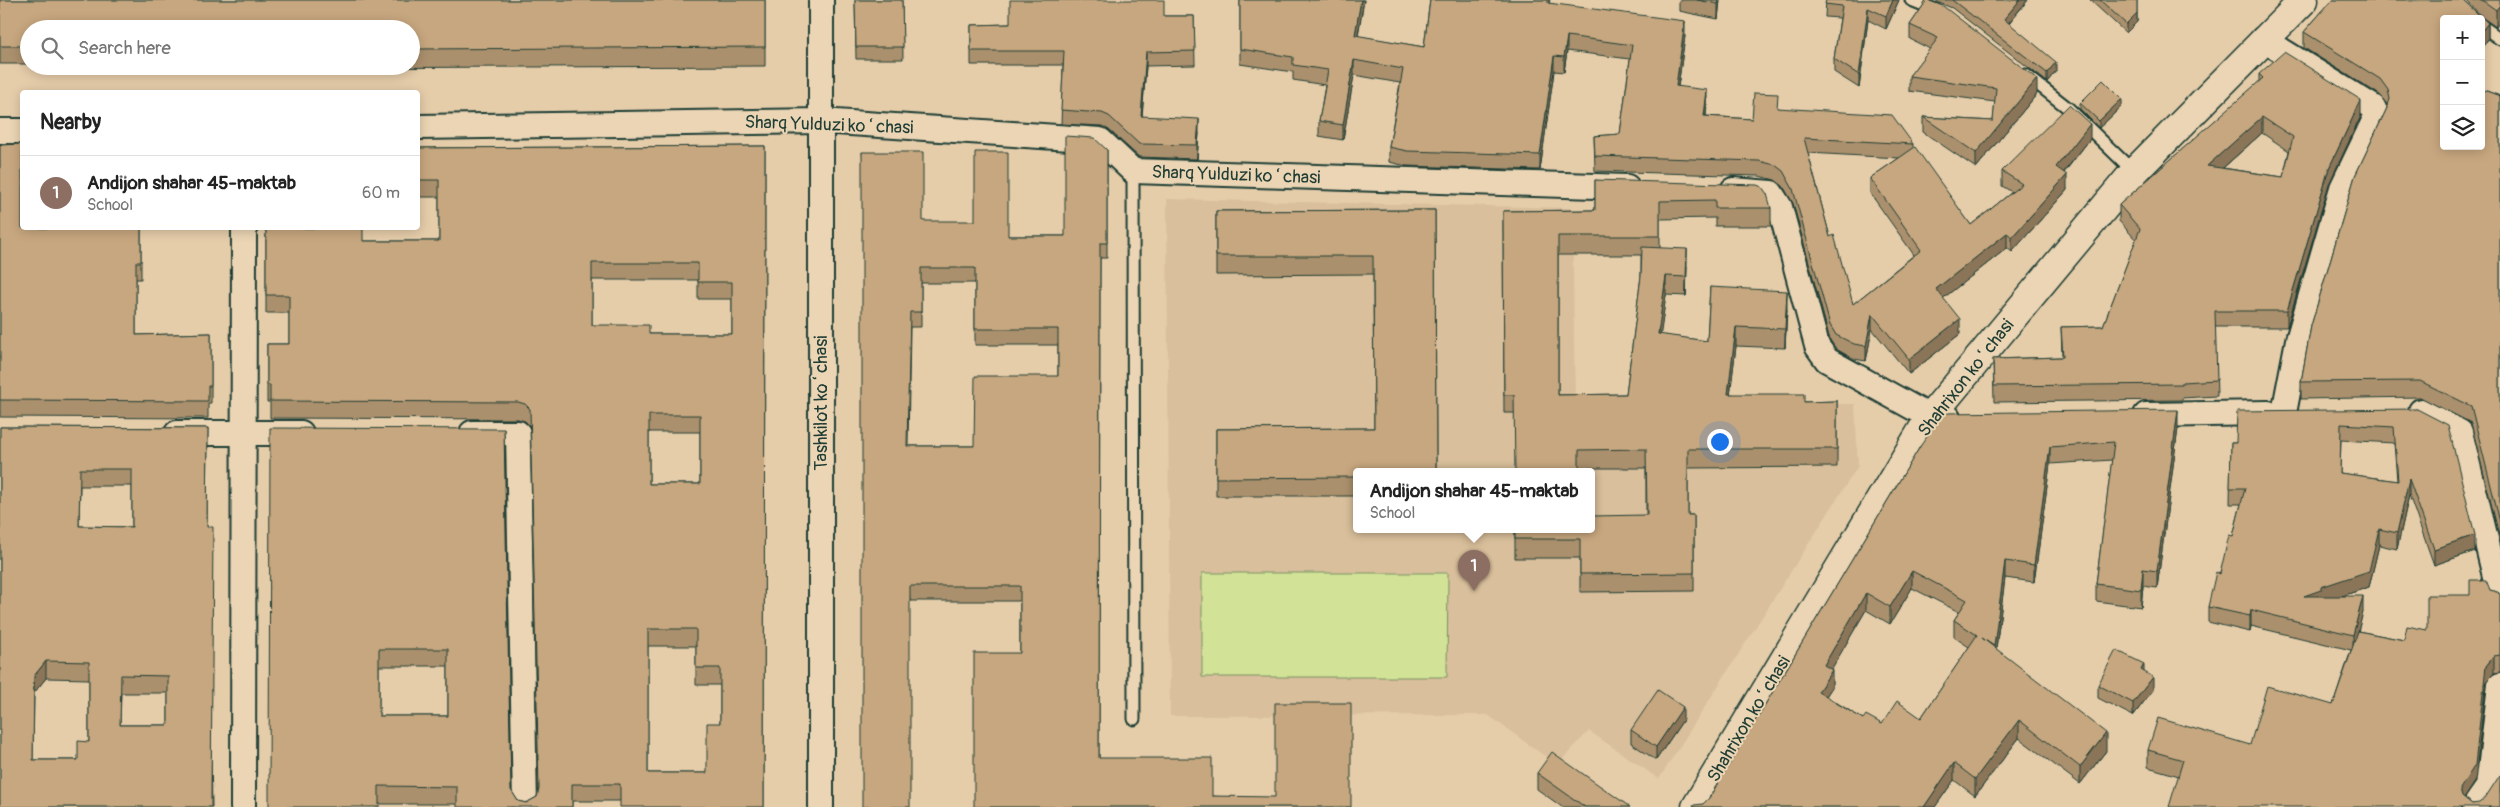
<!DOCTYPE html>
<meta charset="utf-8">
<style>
:root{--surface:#fff;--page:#f6f6f6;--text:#222;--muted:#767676;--line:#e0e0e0;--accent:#1f6fb2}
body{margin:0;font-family:Pangolin,sans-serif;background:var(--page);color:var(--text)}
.controls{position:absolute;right:15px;top:15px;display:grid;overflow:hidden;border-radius:5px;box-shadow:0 2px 12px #0003}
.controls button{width:45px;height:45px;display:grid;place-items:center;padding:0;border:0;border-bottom:1px solid var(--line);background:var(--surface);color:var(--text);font:25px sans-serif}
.you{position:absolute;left:1719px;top:441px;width:18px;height:18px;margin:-12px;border:4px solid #fff;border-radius:50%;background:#1a73e8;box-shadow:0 0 0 8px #1a73e833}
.badge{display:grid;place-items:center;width:32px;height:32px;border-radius:50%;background:var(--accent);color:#fff;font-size:16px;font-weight:700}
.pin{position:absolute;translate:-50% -41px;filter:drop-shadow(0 1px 2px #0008)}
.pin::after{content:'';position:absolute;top:26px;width:18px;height:15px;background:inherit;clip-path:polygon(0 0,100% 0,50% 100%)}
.popup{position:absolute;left:1353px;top:468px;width:242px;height:65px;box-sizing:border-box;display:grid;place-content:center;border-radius:5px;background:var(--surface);filter:drop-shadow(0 1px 4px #0005);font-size:16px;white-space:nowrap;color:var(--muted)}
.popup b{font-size:19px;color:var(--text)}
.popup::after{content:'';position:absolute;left:50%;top:100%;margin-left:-10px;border:10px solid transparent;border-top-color:var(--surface)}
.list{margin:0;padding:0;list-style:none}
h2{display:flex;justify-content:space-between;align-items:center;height:65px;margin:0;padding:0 20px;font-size:21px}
h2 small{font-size:16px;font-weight:400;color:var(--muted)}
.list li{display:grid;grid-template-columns:32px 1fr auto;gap:15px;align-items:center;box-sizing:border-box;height:75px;padding:0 20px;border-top:1px solid var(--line)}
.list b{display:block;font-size:19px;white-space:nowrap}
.list p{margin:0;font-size:16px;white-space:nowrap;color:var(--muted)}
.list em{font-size:16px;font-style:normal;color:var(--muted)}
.icon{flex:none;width:28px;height:28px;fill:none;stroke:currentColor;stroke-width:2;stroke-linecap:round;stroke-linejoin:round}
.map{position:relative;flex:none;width:2500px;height:807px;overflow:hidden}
.search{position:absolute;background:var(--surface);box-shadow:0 2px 12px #0003;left:20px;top:20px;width:400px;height:55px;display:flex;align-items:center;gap:12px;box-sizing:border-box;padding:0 18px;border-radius:28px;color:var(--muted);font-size:19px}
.panel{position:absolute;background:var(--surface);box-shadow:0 2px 12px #0003;left:20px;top:90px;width:400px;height:140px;border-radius:5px}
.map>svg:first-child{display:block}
.built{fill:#d9bf9b;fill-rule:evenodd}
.pitch{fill:#d2e296;stroke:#789065}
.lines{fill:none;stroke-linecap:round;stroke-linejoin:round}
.service-casing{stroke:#1f3d34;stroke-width:15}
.minor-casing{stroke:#1f3d34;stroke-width:28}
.tertiary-casing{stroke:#1f3d34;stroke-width:31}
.service{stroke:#ebd5b4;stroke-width:11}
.minor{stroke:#ebd5b4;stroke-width:24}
.tertiary{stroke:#ebd5b4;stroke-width:28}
.wall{fill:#ab906d;stroke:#1f3d34;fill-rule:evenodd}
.shaded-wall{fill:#8b7559;stroke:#1f3d34}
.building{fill:#c7a77f;stroke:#1f3d34;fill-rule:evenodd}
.labels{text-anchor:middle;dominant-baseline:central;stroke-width:4;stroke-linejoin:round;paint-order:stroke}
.street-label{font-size:18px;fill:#1f3d34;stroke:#ebd5b4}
</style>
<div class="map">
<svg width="2500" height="807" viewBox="0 0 2500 807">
<rect width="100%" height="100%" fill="#e6cdaa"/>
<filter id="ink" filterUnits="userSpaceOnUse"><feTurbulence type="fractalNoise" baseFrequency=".02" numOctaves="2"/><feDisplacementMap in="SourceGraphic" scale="10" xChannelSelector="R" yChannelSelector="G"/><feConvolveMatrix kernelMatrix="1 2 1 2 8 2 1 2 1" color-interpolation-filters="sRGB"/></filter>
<g filter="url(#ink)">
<path class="built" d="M1167,199L1572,208L1575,404H1855L1858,466L1659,779L1589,731L1557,765L1488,715L1170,716ZM1356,472H1592V530H1356Z"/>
<path class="pitch" d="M1202,573H1448L1447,677H1202Z"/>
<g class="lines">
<g class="service-casing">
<path id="service" d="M1911,0L1936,10
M2481,25L2500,39
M2026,75L2068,108L2134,172
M1133,171L1134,719"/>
</g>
<g class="minor-casing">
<path id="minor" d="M821,0V807
M2263,39L2373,107L2376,113L2375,119L2342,188L2298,340L2284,413
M418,127L821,121L1100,140L1133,171L1627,187
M0,131H22
M1733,190L1771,193L1780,207L1817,346L1827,360L1930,417H1948
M2421,411L2460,432L2500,597
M2146,415L2268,413
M177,433H301
M472,433H518L525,807
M243,807L244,228
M2474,807L2488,787L2500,685"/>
</g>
<g class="tertiary-casing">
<path id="tertiary" d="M1696,807L1930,417L2134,172L2304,0"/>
</g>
<use href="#service" class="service"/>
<use href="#minor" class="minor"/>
<use href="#tertiary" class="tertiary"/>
</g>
<path class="wall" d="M0,0H765V66L54,69V66H411V29H29V64H0Z
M855,0H902L903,59H856Z
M1240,0H1364L1358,36L1424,47L1430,0H1550L1549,3L1685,36L1678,87L1707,105L1706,116L1752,119L1778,108L1913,144V148L1971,225L2012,192L2002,186V171L2090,139L2064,173L2067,190L2012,252L2007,248L1943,298L1960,334L1909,374L1872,329L1866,361L1854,359L1836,349L1830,340L1793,203L1783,186L1775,180L1759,176L1595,171L1594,136L1620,134L1630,59L1567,51L1564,72L1554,71L1540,170L1407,166L1389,162V147L1400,83L1354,75L1343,140L1319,136V121L1325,85L1293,80V72L1240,64ZM1808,153L1899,158L1870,178V193L1914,255L1853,304L1830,237Z
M1679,0H1720L1718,19L1679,11Z
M1826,0H1899L1886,29L1868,20L1859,88L1834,72V59L1840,18L1825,17Z
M1927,0L2037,94L1976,168L1923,132V117L1993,121L1995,102L1909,91V76L1930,49L1910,39V25Z
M1937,0H2028L2009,23L2056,71L2047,82L1952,8L1937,2Z
M2090,0H2137V22L2126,33Z
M2332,0H2463L2488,23V39L2481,49V19H2444V146H2481V89L2500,96V539L2471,423L2420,397L2301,399V382L2311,326L2355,176L2388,106L2380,95L2304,48V32Z
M2466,0H2500L2496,27L2483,18Z
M1164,16H1194L1195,65L1146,66L1142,116L1199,133L1197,159L1139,157L1109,130L1102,126L1061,124L1063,65H971V25L1010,24Z
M2259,74L2361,116L2329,184L2287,327H2215L2217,396L2182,398V400L1994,402L1993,359L2062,357L2061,327L2103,326L2136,240L2119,221V205L2259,82ZM2262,133L2289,151L2283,177L2223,168Z
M2080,103L2122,106L2099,128L2080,109Z
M0,145L141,228V279H136V335L211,333V403H208V418L0,417Z
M765,146L764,807L620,801H572V807L457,804H379L269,807L504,429L511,790L518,801L526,803L537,797L538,791L530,426L525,421L518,419L270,418V402H267V344H289V313H266V228L363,241H439V197H418V148ZM592,280H698V299H732V334H649L592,325ZM649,432H700V484H649ZM648,646H696V685H720V723L707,773H648ZM379,666H448V716H379Z
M1107,150V258H1100L1099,758L1212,796L1351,807H974L1020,653V601H910L862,152L923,221L1008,236H1065ZM921,283H975V345H1058V376L974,446H908L910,327H921Z
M1595,180L1771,208V226H1715V218L1660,219V248L1687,267L1686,296L1666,295L1660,335L1707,341L1710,287L1787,309L1785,348L1736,346L1730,394L1804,402L1837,401V467L1688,468V515H1694V591L1580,592V558H1515V530L1646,515V468H1579L1514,413H1504L1503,211L1595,210ZM1558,255H1641V276L1626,394L1558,395Z
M1435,210L1436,472H1356V496H1216V429L1374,428L1373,274L1216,275V211Z
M2417,409L2475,551L2434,565L2409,495L2397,549L2379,545L2369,587L2342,596L2363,612L2358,631L2404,640L2427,630L2470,595L2490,590L2500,593V672L2494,673L2486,683L2475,782L2465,798L2472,804L2500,807L2179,776L2148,767V750L2250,745L2333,705L2351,650L2251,626L2250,632L2208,622V607L2233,536L2241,504H2230L2231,443H2236ZM2341,440L2394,443L2397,481L2340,473Z
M0,427L208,428L207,527L212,807H0ZM80,486H132V527L79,526ZM46,678L89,679V742L78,760H33L34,693ZM121,693H168V725H120Z
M2178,428L2157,588L2143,586L2141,607L2096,601V584L2112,460L2050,464L2034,582L2005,578L1996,649L2106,751L2080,784L2019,738L1975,796L1954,780L1935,807H1693L1703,804L1709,798L1921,445ZM1912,588L1959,612L1954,620V637L1969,647L1921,718L1882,724L1863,719L1826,696L1832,687L1831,669L1866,610L1890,624Z
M2144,672L2153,690L2133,716L2098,698V685Z
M1683,720L1656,760L1631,743V730Z
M1537,773L1630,807H1562L1537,789Z"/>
<path class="shaded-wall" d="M1361,0H1364L1355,50V35Z
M1719,0H1720L1718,19V4Z
M1893,0H1899L1886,29V16Z
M2020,0H2028L2004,28V19Z
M2500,5V22L2496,27V10Z
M1868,8V20L1859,88V75Z
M2137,13V22L2126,33V24Z
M1685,21V36L1676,101V86Z
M2488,23V39L2481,49V32Z
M1567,36V51L1564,72V57Z
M1146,52V66L1141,130V116Z
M1554,56V71L1540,170V155Z
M1354,60V75L1343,140V125Z
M2056,62V71L2047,82V73Z
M2037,79V94L1976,168V153Z
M1707,90V105L1704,131V116Z
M2122,99V106L2099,128V121Z
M2361,100V116L2329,184L2287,327V311L2329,168Z
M2262,117V133L2207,182V166Z
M1199,119V133L1197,159V145Z
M2090,124V139L2056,182V167Z
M2067,175V190L2012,252V237Z
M2007,233V248L1936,304V289Z
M1687,249V267L1686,296V277Z
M1666,276V295L1658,353V334Z
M1787,291V309L1785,348V329Z
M1872,314V329L1866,361V346Z
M1960,319V334L1909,374V359Z
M1736,327V346L1728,412V394Z
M2178,410V428L2157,588V571Z
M2050,447V464L2034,582V565Z
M2409,479V495L2397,549V533Z
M2379,529V545L2369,587L2321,603L2304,596L2321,587Z
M2475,535V551L2434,565V549Z
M2005,561V578L1994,663V646Z
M2143,569V586L2141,607V590Z
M1912,571V588L1890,624V607Z
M1866,593V610L1824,682V665Z
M2363,596V612L2353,651V635Z
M2251,610V626L2250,632V616Z
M2494,656V673L2486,683L2475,782L2460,805V789L2486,666Z
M46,661V678L34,693V676Z
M2144,664V677L2141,670Z
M1832,670V687L1818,709V692Z
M2153,677V690L2133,716V703Z
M1683,707V720L1656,760V747Z
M2019,720V738L1975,796V779Z
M2106,733V751L2080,784V767Z
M1954,763V780L1935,807H1924Z"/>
<path class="building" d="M0,0H765V47L411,49V29H29V46H0Z
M855,0H902L903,47H856Z
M1010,0H1164V16H1194L1195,51L1146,52L1141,116L1199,119L1197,145L1139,144L1109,116L1102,113L1061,110L1064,51H971V25L1010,24Z
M1240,0H1361L1355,35L1424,47L1430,0H1548V3L1685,21L1676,86L1707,90L1704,116L1752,119L1754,93L1778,94L1777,108L1892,115L1913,144L1804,138L1830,237L1834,235L1853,304L1921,250L1870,178L1915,147L1971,225L2022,184L2002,171L2069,105L2090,124L2056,167L2067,175L2012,237L2007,233L1936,289L1960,319L1909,359L1872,314L1866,346L1854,344L1836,335L1830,325L1793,189L1783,171L1775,165L1759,161L1595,156L1594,136L1620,134L1632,45L1567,36L1564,57L1554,56L1540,155L1407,151L1389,147L1403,69L1354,60L1343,125L1319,121L1328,70L1293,65V57L1240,49Z
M1697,0H1719L1718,4Z
M1826,0H1893L1886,16L1868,8L1859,75L1834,59L1842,6L1825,4Z
M1927,0L1943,6L2037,79L1976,153L1923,117L1993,121L1996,88L1909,76L1938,38L1910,25Z
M1952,0H2020L2004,19L2056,62L2047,73Z
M2100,0H2137V13L2126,24Z
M2332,0H2463L2488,23L2481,32V19H2444V146H2481V89L2500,96V522L2471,406L2420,381L2301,382L2311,326L2355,176L2387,108L2390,99L2388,90L2380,79L2304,32Z
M2482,0H2500V5L2496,10Z
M2284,52L2361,100L2329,168L2287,311H2215L2217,380L2182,382V384L1994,386L1993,359L2063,357L2061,327L2103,326L2140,229L2119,205L2263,78L2259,74ZM2262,117L2293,137L2283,177L2207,166Z
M2103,80L2122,99L2099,121L2080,103Z
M1065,136L1094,138L1107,150V243H1100L1099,758H1212V796L1275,797V703H1351V807H974V653H1020V586H910V807H862V152H923V221H975V152H1008V236H1065ZM921,268H975V329H1058V376H975L974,446H907L910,312H921Z
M22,144V228H141V262H136V335L211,333V386H208V401L0,400V145Z
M765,146L764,807H620V784H572V807H457V787L379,786V807H269L270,428L504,429L511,790L518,801L526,803L537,797L539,789L530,409L525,404L518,402L270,401V385H267V344H289V295H266V228H363V241H439V180H418V148ZM592,263H698V282H732V334H649V325H592ZM649,415H700V484H649ZM648,629H696V668H720V723H707V773H648ZM379,649H448V716H379Z
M1595,180L1757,185L1762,187L1767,194L1771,208H1715V200L1660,201V236H1558V395L1626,394L1641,276L1642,247L1687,249L1686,277L1666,276L1658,334L1707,341L1710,287L1787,291L1785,329L1736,327L1728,394H1804V402L1837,401V449H1688V515H1694V573L1580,574V539H1515V530H1592V516L1647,515L1646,449L1579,450V472H1515L1514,395H1504L1503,211L1595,210Z
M1435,210L1436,472H1356V477L1216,478V429L1374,428L1373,256H1216V211Z
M2417,409L2448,425L2475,535L2434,549L2409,479L2397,533L2379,529L2369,571L2321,587V590L2304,596H2363L2353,635L2251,610L2250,616L2208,607L2216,572L2220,574L2229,535L2233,536L2245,488H2230L2231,443H2236L2237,411ZM2341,424L2394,427L2398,481L2340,473Z
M2178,410L2157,571L2143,569L2141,590L2096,584L2114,442L2050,447L2034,565L2005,561L1994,646L1982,638L2106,733L2080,767L2019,720L1975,779L1954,763L1924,807H1693L1694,805L1703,804L1709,798L1921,445L1944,413ZM1912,571L1967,600L1954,620L1977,635L1921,718L1897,701L1882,724L1866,715L1863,719L1818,692L1832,670L1824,665L1866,593L1890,607Z
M0,427L208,428L207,527H213L211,807H0ZM80,469H132V527L79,526ZM46,661L89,662V742L78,741V760H33L34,676ZM121,675L168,676V725H120Z
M2470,580H2486L2490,590L2500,593V655L2494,656L2486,666L2475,765L2460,789L2462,796L2472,804L2479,803L2485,798L2500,775V807H2169L2183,760L2148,750L2158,718L2250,745L2267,686L2333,705L2358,631L2404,640L2407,626L2427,630V595H2470Z
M2116,650L2144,664L2141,670L2153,677L2133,703L2098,685Z
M1658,690L1683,707L1656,747L1631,730Z
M1552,752L1630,807H1585L1537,773Z"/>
</g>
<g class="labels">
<g class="street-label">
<text transform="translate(829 125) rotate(2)">Sharq Yulduzi koʻchasi</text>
<text transform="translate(1236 175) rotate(2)">Sharq Yulduzi koʻchasi</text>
<text transform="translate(1966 378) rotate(-52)">Shahrixon koʻchasi</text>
<text transform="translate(821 403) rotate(-90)">Tashkilot koʻchasi</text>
<text transform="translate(1749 719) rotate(-59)">Shahrixon koʻchasi</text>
</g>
</g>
</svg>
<div class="controls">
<button>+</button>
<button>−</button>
<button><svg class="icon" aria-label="layers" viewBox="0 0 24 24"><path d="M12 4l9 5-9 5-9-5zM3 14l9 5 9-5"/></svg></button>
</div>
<div class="you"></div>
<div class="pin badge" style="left:1474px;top:591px;background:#8d6e63">1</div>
<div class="popup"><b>Andijon shahar 45-maktab</b>School</div>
<div class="search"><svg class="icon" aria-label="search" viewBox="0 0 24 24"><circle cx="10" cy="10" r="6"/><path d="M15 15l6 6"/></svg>Search here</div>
<section class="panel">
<h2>Nearby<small></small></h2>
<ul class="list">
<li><span class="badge" style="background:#8d6e63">1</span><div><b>Andijon shahar 45-maktab</b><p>School</p></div><em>60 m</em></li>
</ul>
</section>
</div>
